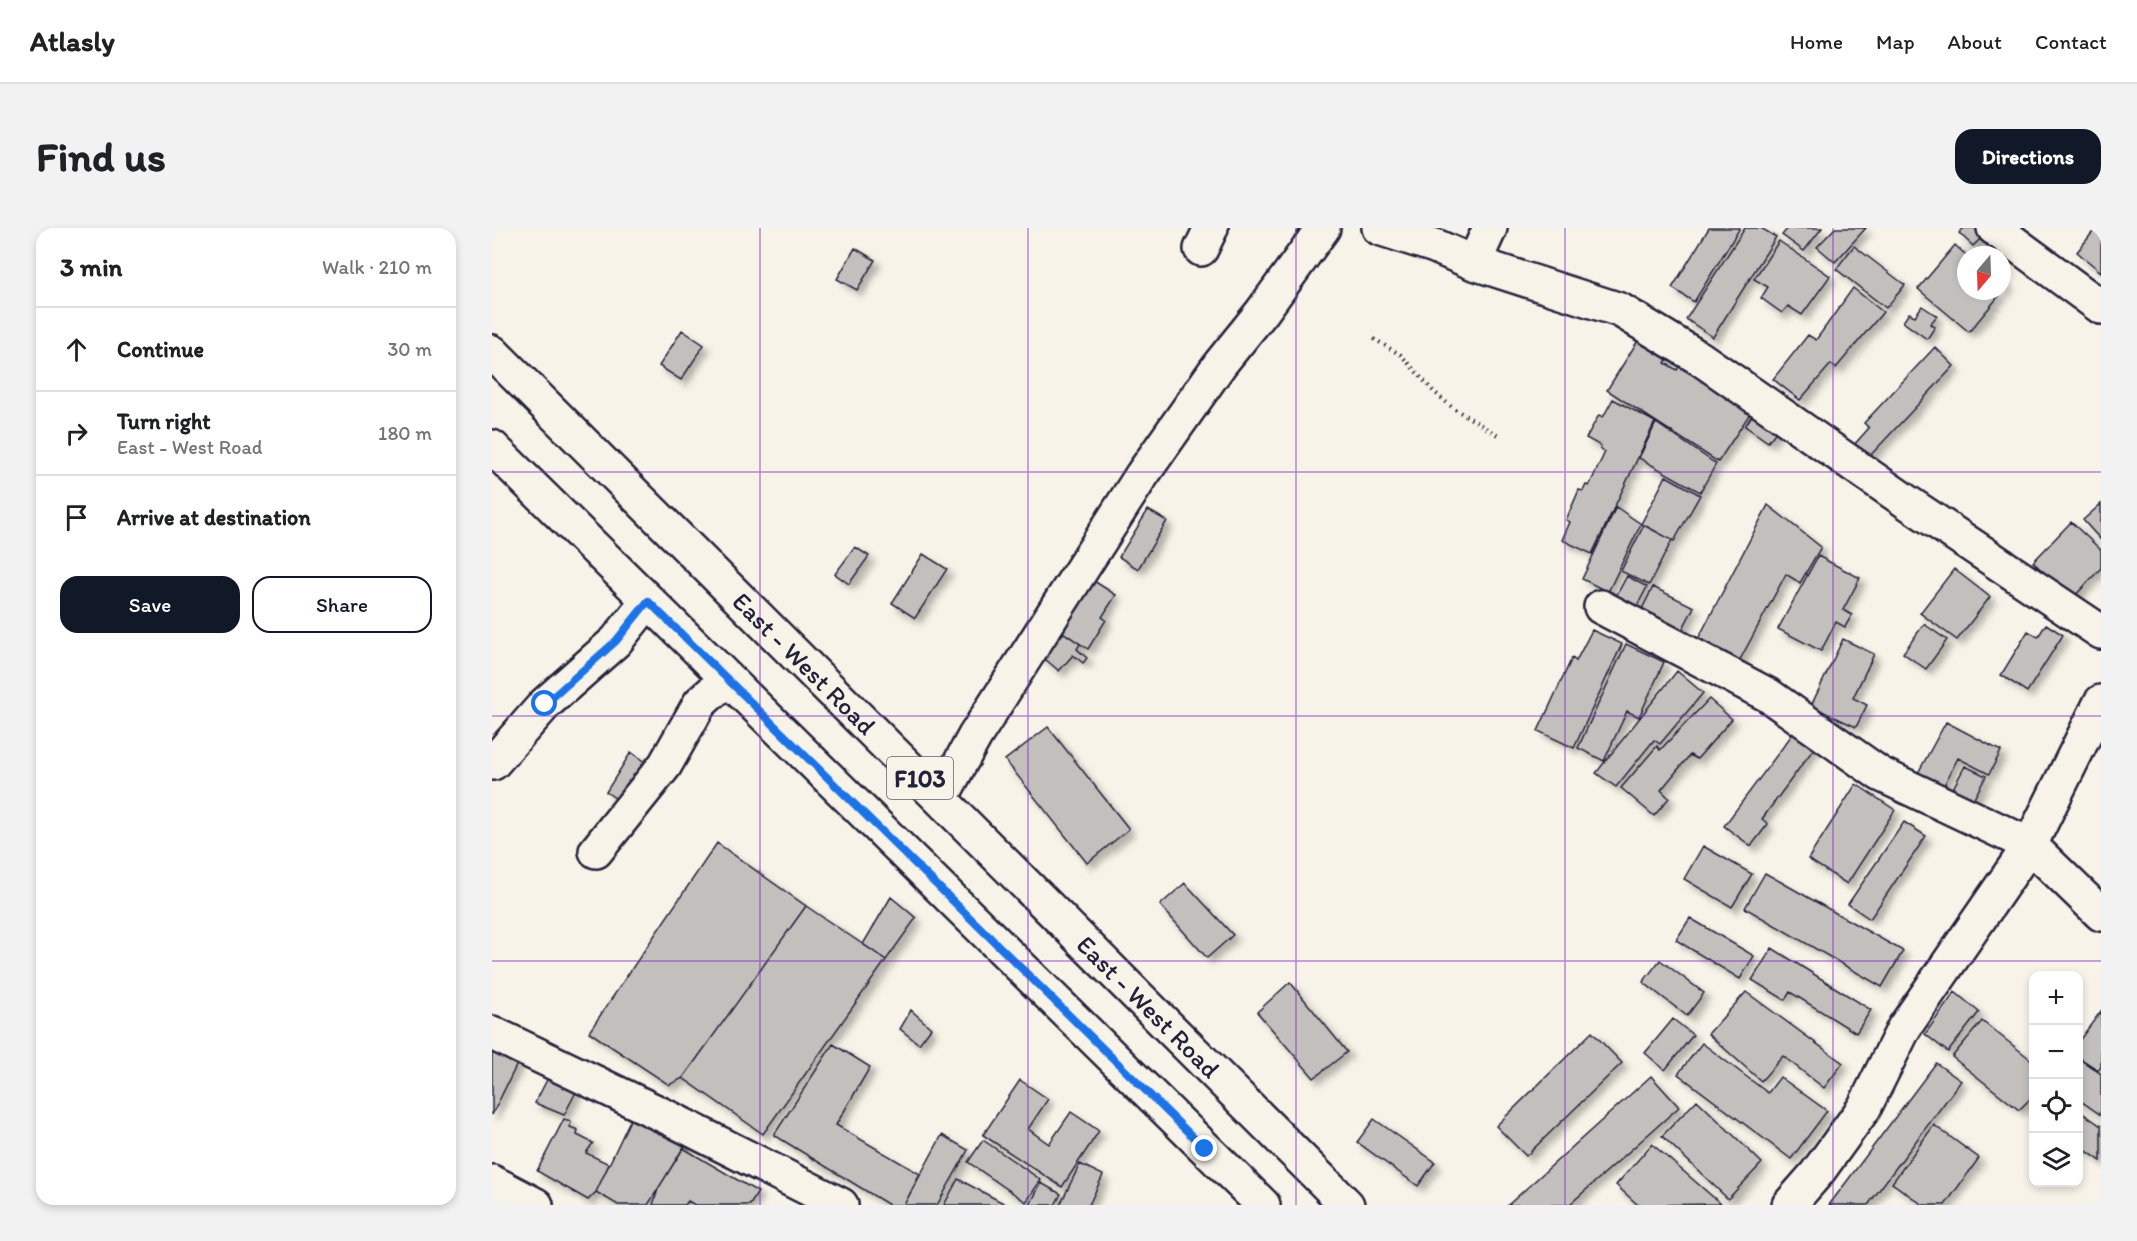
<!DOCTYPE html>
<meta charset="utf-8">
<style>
:root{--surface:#fff;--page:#f2f2f2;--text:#202124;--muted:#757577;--line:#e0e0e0;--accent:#111827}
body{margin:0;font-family:Itim,sans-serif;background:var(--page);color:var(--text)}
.controls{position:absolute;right:18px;bottom:18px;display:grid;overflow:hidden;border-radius:12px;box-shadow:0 3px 9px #0003}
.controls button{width:54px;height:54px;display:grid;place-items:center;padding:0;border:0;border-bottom:2px solid var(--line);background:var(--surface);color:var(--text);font:30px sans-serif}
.compass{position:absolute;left:1465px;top:18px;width:54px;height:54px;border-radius:50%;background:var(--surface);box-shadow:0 3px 9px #0003;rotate:199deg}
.stop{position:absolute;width:18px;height:18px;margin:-14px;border:4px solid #1a73e8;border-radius:50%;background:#fff}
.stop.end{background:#1a73e8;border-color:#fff;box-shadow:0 2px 6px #0008}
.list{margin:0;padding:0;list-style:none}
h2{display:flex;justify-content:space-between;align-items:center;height:78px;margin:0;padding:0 24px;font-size:26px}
h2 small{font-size:20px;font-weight:400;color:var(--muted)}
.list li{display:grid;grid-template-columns:39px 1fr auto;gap:18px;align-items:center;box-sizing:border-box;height:84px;padding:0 24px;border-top:2px solid var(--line)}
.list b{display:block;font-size:22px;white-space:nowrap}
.list p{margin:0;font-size:20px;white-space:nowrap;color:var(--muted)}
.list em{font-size:20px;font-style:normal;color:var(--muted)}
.actions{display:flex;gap:12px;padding:18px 24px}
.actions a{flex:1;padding:14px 0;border:2px solid var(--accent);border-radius:18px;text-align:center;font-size:21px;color:var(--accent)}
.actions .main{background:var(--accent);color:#fff}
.icon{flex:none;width:33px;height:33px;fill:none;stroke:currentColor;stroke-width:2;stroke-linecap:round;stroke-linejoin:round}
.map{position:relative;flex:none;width:1609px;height:977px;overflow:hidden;border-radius:18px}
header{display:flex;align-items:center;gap:36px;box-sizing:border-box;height:84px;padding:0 30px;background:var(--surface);border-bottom:2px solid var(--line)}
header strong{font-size:28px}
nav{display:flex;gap:33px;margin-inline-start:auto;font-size:21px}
.intro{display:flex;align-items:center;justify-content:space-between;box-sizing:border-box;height:144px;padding:0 36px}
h1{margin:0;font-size:42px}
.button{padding:15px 27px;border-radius:18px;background:var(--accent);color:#fff;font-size:21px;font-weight:700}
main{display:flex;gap:36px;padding:0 36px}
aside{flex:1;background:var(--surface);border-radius:18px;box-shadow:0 3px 9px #0003}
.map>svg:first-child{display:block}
.building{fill:#c2bfbd;stroke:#22223b;stroke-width:1.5;filter:url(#shadow)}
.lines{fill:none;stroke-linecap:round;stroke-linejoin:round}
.minor-casing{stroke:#22223b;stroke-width:38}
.major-casing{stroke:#22223b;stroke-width:38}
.path{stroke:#22223b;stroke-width:4;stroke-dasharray:1.5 4.5;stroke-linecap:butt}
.minor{stroke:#f7f3e8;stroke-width:33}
.major{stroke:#f7f3e8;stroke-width:33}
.route{stroke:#1a73e8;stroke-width:8}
.grid{fill:none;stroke:#7b2cbf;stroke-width:1.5;stroke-opacity:0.55}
.labels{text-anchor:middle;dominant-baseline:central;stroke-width:4.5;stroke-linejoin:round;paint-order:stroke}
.shield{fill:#f7f3e8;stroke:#62616f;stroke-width:1.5}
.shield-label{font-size:24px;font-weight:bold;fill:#22223b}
.street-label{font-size:26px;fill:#22223b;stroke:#f7f3e8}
</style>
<header>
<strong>Atlasly</strong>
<nav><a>Home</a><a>Map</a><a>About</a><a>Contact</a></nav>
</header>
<div class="intro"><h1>Find us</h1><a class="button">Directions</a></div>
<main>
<aside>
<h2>3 min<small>Walk · 210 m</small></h2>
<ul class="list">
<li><svg class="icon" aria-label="ahead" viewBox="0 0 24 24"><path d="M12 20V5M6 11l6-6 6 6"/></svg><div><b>Continue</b></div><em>30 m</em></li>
<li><svg class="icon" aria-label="right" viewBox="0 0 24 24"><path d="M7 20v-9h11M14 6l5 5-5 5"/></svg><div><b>Turn right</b><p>East - West Road</p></div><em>180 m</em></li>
<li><svg class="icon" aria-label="arrive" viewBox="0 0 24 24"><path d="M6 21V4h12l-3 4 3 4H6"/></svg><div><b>Arrive at destination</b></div></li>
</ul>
<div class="actions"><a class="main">Save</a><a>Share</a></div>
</aside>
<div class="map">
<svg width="1609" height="977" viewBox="0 0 1609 977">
<defs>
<filter id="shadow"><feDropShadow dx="5.5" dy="5.5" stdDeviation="3" flood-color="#0004"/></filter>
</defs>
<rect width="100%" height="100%" fill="#f7f3e8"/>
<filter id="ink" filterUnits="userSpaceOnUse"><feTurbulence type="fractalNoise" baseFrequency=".0167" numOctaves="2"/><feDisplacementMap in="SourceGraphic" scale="12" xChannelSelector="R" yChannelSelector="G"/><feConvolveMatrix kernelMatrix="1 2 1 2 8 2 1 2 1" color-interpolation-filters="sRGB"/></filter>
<g filter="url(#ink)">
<path class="building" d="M1217,0H1248L1202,74L1180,60Z
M1253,0H1269L1284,9L1221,109L1194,91Z
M1296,0H1330L1312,23L1290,7Z
M1343,0H1374L1343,34L1325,19Z
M1472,0H1491L1495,4L1481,18L1467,5Z
M1604,0H1609V44L1585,24Z
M1287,13L1338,48L1310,87L1296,78L1290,85L1269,70L1276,59L1262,51Z
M1463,17L1474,27V63H1510V51L1516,57L1477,104L1426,61Z
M1362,18L1413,57L1394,80L1344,41Z
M363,20L383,32L365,62L345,51Z
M1361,60L1391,84L1344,140L1339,136L1308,172L1281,151L1316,107L1324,112Z
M1430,78L1445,88L1438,96L1443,99L1435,111L1411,94L1417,85L1423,88Z
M190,102L212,117L189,152L167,138Z
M1150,106L1180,124L1173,135L1185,142L1189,136L1261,181L1226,234L1115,162Z
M1443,119L1462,138L1375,231L1361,218L1377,200L1372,195Z
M1121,171L1163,194L1100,326L1070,312L1078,294L1074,292L1087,262L1091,263L1094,257L1097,258L1113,224L1108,221L1109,218L1094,210L1107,187L1111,189Z
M1265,180L1289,197L1276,214L1253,198Z
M1164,195L1224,236L1208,264L1147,230Z
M1174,248L1208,267L1182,313L1149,296Z
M1609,276V312L1591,292Z
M1276,277L1329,319L1308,355L1294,346L1244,439L1203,417Z
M1124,279L1149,296L1116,364L1090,351Z
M656,282L675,293L646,341L627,329Z
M1579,294L1609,322V340L1580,371L1541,334Z
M1152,297L1180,312L1157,357L1129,343Z
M363,319L377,328L357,356L343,346Z
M431,326L455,341L423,390L400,375Z
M1326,328L1368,350L1351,382L1360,387L1353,399L1344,394L1329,423L1286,401Z
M1462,341L1498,369L1465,412L1428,385Z
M1135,348L1155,359L1143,382L1122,372Z
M602,353L624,367L610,389L614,392L596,421L571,404Z
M1161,359L1202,379L1188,406L1147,387Z
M1432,396L1455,412L1434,441L1411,425Z
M1554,396L1571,407L1535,464L1509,447L1536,403L1546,409Z
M1100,402L1130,416L1082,520L1046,503L1080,430L1084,433Z
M572,405L588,416L585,421L595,430L591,435L581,427L567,443L546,425L560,409L564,413Z
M1351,411L1382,426L1361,470L1375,477L1364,499L1319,478Z
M1134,416L1172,434L1147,489L1135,483L1112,533L1086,520Z
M1185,443L1211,465L1168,516L1162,512L1124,559L1104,545Z
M1217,471L1240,491L1205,531L1198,527L1169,562L1177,570L1162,588L1129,560L1165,518L1168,522Z
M1454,494L1509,523L1497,546L1466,530L1451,559L1426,545Z
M556,499L637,601L595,635L513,532Z
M1302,504L1323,519L1270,591L1276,596L1259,618L1232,598Z
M139,524L158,538L132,576L114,564Z
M1473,538L1494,548L1479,576L1458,566Z
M1364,556L1403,582L1355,656L1316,631Z
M1412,594L1434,608L1378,691L1356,676Z
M225,615L314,678L191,850L177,857L97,804Z
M1211,618L1260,646L1240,679L1192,651Z
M1273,645L1411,723L1390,759L1253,680Z
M693,655L741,707L715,730L668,677Z
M399,669L424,690L394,732L371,716Z
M314,678L394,732L271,906L191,850Z
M1198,690L1262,728L1248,751L1184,712Z
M1280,720L1379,782L1364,805L1298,764L1293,772L1260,752Z
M1168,732L1212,765L1195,788L1151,754Z
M798,754L855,824L822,850L765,784Z
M1254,764L1351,835L1332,860L1291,828L1269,853L1216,806Z
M1463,764L1487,784L1456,824L1433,806Z
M419,782L439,800L427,816L408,801Z
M1609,783V839L1606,842L1586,829V814Z
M1181,791L1201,807L1173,842L1153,825Z
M1490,793L1542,834V867L1527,882L1460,829Z
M1100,804L1130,835L1034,928L1004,898Z
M1210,815L1276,865L1288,849L1335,883L1299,931L1186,846Z
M341,816L378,839L344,897L428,946L412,977H397L282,907Z
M0,819L26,834L0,887Z
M1586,830L1609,846V887L1586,871Z
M1444,835L1469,853L1376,977H1337Z
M1159,848L1187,879L1077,977H1016Z
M56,850L85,862L72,887L43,875Z
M528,852L556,871L536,901L557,916L579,884L607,903L570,959L491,907Z
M1205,872L1270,935L1236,971L1170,908Z
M1586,882L1609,898V933L1586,917Z
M140,888L194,916L156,977H126L104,964Z
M72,891L79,893L78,899L86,902L85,907L101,915L94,925L117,936L104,964L96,972L45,943Z
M882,891L943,934L926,958L865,914Z
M1442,897L1487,930L1453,977H1431L1400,955Z
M450,907L476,922L445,977H412Z
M491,912L549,952L534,974L476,934Z
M1160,916L1229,976L1146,977L1124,957Z
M191,920L266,964L258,977H203L196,973L193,977H161L166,961Z
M588,936L611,947L597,977H568Z
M466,951L515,977H452Z
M549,955L569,966L563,977H538Z"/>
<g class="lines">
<g class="minor-casing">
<path id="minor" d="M887,0L943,18L982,35L1128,82L1209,131L1415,274L1609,404
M1502,0L1609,79
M709,21L719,0
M982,35L998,0
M1109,379L1276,467L1388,546L1538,617L1609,686
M1,535L53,476L124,413L156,373
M449,570L483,508L650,247L728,136L770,84L831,0
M104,623L173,537L208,475L235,451
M0,805L179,891L349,977
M0,954L44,977
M1297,977L1325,945L1372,880L1412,800L1538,617L1609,474"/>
</g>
<g class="major-casing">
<g id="major">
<path id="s1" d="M0,124L855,977"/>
<path d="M0,219L771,977"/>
</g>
</g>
<path class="path" d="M882,111L909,127L941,163L961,180L1007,208"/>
<use href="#minor" class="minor"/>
<use href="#major" class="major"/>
</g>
</g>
<g class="lines" filter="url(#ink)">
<path class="route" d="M53,476L124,413L156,373L713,921"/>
</g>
<path class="grid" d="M268,0V977M536,0V977M804,0V977M1073,0V977M1341,0V977M0,244H1609M0,488H1609M0,733H1609"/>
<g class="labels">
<rect class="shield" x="395" y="529" width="66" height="42" rx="4.5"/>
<g class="shield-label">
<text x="428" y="550">F103</text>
</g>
<g class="street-label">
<text stroke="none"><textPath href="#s1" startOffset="441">East - West Road</textPath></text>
<text stroke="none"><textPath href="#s1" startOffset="927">East - West Road</textPath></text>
</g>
</g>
</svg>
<div class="controls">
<button>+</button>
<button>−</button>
<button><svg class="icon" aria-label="locate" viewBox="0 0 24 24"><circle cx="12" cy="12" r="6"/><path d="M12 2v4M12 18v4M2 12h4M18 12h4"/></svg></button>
<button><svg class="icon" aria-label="layers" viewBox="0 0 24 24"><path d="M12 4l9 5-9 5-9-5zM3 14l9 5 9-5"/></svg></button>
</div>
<svg class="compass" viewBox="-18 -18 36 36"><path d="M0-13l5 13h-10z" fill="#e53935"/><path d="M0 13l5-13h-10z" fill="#757577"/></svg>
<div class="stop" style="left:53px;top:476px"></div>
<div class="stop end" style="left:713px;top:921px"></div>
</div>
</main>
